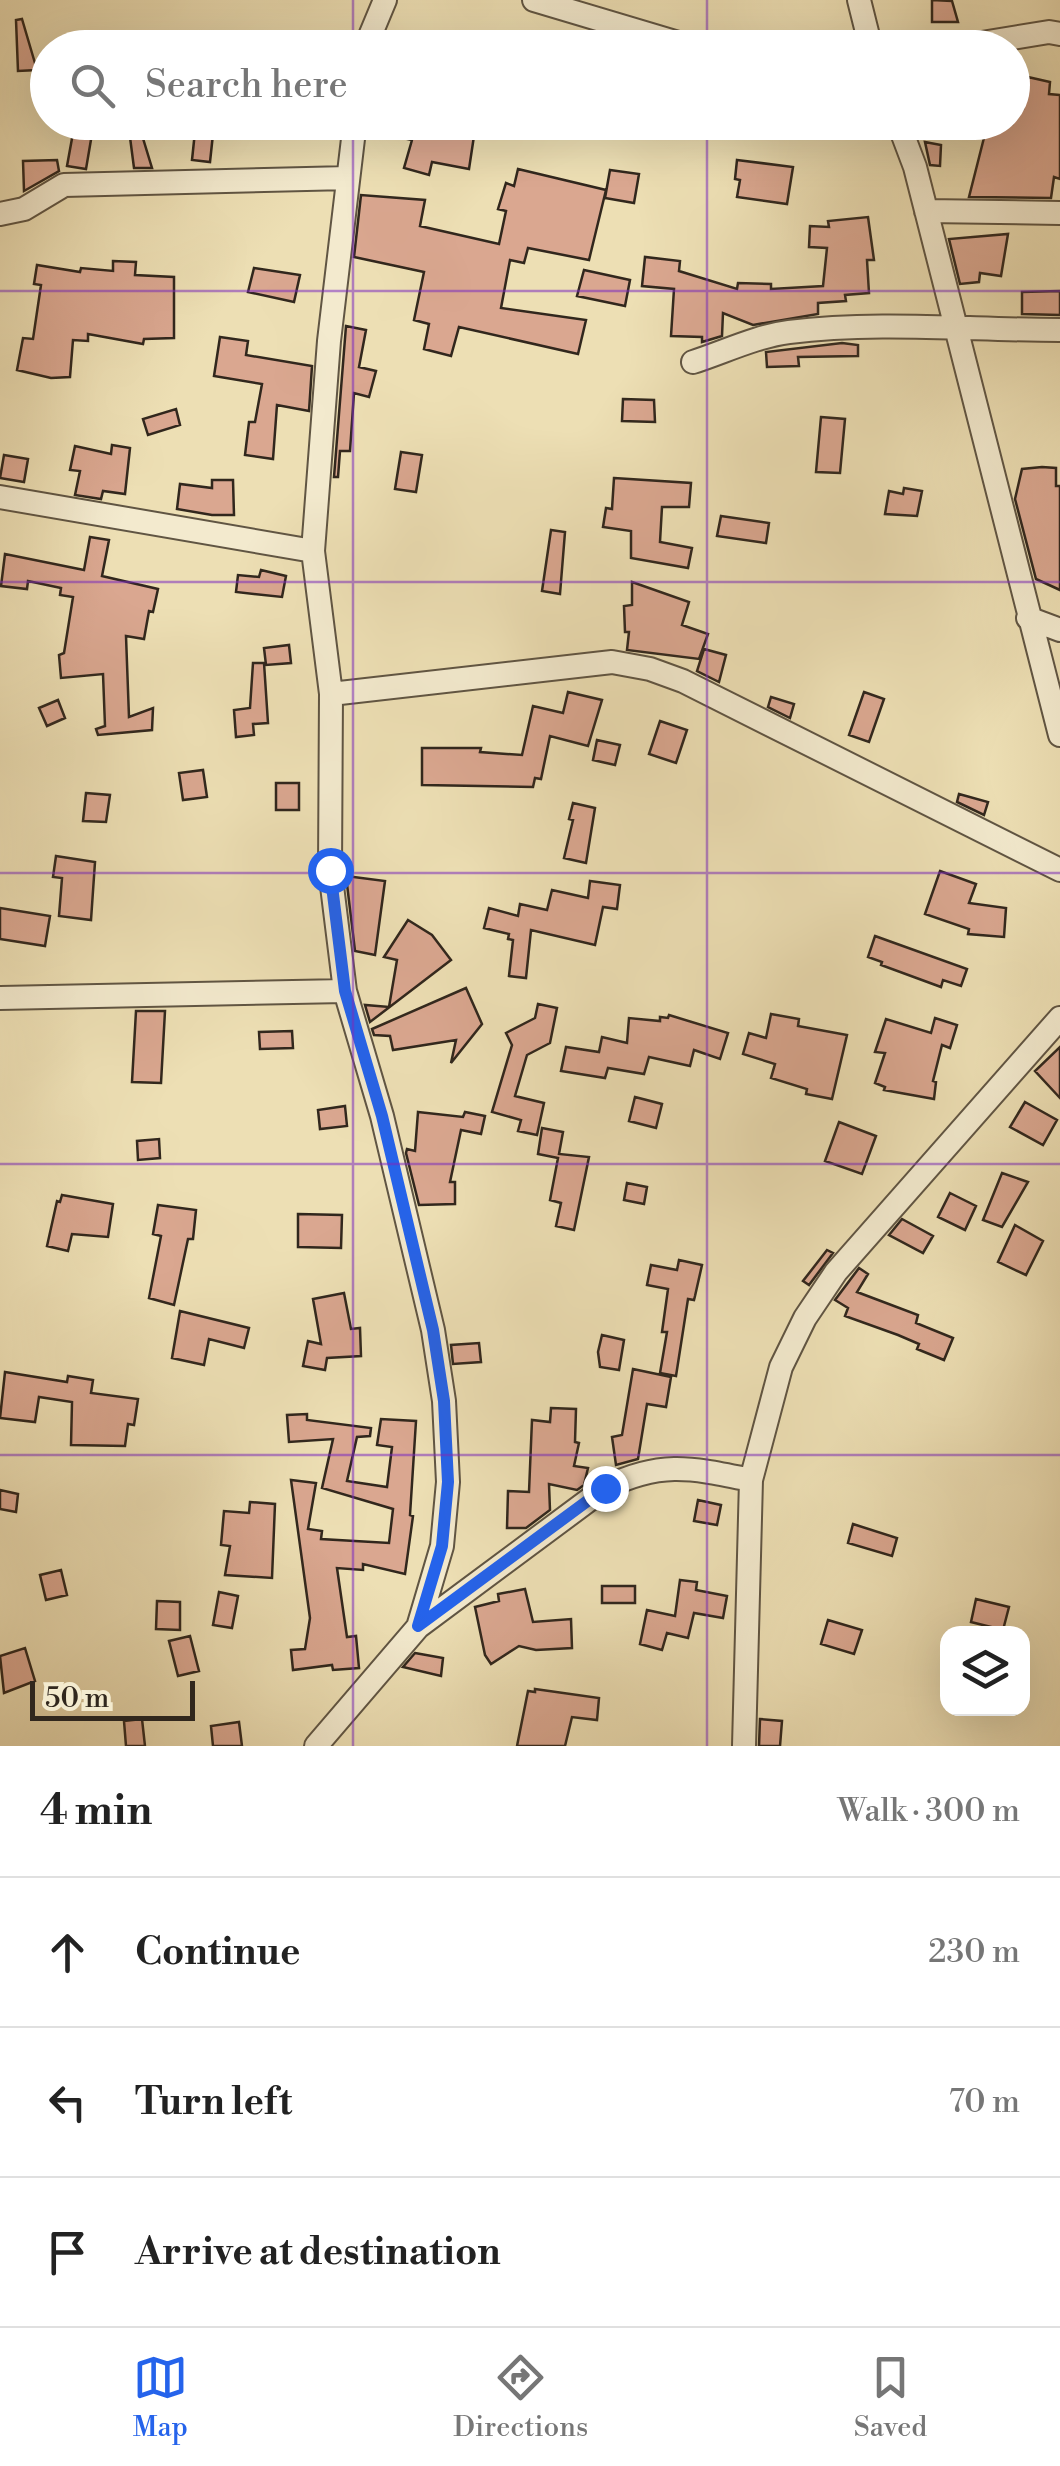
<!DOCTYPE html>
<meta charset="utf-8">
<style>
:root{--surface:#fff;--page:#f6f6f6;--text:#222;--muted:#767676;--line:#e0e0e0;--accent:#2563eb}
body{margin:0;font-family:"Libre Bodoni",serif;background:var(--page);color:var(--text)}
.controls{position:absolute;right:30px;bottom:30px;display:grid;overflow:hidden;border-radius:20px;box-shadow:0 10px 40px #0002}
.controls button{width:90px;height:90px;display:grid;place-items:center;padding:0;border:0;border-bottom:2px solid var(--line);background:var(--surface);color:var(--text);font:50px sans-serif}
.scale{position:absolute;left:30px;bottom:25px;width:165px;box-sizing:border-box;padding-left:10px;border:5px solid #31271d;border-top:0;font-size:28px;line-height:35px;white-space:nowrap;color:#31271d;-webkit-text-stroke:8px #f3eace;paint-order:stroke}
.stop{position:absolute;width:30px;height:30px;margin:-22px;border:8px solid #2563eb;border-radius:50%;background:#fff}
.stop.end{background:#2563eb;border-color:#fff;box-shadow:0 2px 10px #0008}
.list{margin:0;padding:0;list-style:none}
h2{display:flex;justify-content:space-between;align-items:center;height:130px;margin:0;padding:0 40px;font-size:42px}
h2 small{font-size:32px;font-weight:400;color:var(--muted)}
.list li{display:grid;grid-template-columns:65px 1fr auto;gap:30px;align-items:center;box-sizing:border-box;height:150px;padding:0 40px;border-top:2px solid var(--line)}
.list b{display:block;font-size:38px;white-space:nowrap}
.list em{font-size:32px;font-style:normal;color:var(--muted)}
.icon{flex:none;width:55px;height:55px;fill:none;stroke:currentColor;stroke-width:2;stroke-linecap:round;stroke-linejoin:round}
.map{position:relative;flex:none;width:1060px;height:1746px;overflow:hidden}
.search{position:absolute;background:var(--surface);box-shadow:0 10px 40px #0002;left:30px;right:30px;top:30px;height:110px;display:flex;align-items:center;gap:25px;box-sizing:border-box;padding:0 35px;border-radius:55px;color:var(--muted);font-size:38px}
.sheet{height:580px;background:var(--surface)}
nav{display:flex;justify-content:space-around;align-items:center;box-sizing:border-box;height:140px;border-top:2px solid var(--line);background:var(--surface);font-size:28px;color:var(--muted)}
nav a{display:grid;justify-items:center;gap:5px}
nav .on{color:var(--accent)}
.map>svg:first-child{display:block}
.building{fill:#daa790;stroke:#31271d;stroke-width:2.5}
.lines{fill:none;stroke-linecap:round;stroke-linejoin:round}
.minor-casing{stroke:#605543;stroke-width:26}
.minor{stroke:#f3eace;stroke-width:22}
.route{stroke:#2563eb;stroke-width:12}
.grid{fill:none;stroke:#7b2cbf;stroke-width:2.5;stroke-opacity:0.55}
</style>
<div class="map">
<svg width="1060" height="1746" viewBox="0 0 1060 1746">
<rect width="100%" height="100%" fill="#eddfb4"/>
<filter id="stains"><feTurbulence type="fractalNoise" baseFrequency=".002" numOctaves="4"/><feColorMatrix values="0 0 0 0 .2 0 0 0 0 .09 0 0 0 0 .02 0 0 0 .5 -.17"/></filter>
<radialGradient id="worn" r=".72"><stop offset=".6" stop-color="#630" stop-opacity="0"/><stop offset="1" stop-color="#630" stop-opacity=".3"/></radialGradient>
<path class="building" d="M932,0L952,1L958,22H932Z
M22,19L37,70L18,71L16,20Z
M1028,77L1050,82L1049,94L1060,95V179L1054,177L1051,198L969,197L988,122L1012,124V108L1023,109Z
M75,122H94L86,169L67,166Z
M128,122H138L152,168H134Z
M196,122L214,125L210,162L192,160Z
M406,122H431L430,130L474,136L469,169L432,162L429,175L404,168L412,140L403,138Z
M925,142L941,145L940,166L930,165Z
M57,160L59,171L24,191L23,161Z
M737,160L793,167L787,204L737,197L740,180L735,179Z
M518,169L606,190L589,260L528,248L524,263L510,260L501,308L586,320L578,354L459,327L451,356L424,349L429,324L414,320L424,272L354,257L361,195L425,200L420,226L499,244L506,211L498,209L506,183L514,186Z
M610,170L639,174L634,203L605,198Z
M868,217L874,260H867L869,293L845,295L846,301L818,303V314L753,325L723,313L722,336L702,342V337L671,336L674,289L642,286L645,257L680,261L679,271L737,289L738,283L771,284V289L823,286L827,248L809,247L810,226L829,227L828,221Z
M1008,234L1001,276L980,273L979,282L960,284L949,239Z
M113,261L136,262L135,275L174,277V338L144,339L143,344L88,334V341L73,340L70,377L51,378L17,370L23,338L33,339L41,285L34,284L37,265L80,272L81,268L113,271Z
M254,268L300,275L294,302L248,292Z
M584,270L630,280L625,306L577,296Z
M1060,291V315L1022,314V292Z
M346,326L366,330L359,367L376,371L369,397L354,393L350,451H340L338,477H334Z
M220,337L248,341L246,355L312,366L309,411L277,405L273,459L245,455L249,422H255L262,384L214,376Z
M842,343L858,345V356L798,357L799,366L767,367L766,352Z
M623,399L654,400L655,422L622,421Z
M176,409L180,425L148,435L143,419Z
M821,417L845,419L840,473L816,472Z
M112,445L130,448L125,494L103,491L101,499L75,495L80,471L70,470L75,446L111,454Z
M401,452L422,455L416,492L395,489Z
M4,455L28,459L24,482L0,478Z
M1042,467L1056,468V486H1060V590L1036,579L1015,499L1022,469Z
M614,478L691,483L689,507H662L660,542L692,548L688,568L631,558V531L603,527L606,508L612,509Z
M212,480H233L234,515H212L177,509L180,484L212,488Z
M904,488L922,491L917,516L885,514L889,491L903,494Z
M721,516L769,523L766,543L717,536Z
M551,530L565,532L560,594L542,591Z
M90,537L109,540L102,576L158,589L153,612L149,611L144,639L126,636L129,717L153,708L152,730L98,735L96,729L105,726L103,674L61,678L59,655L64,653L73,597L60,595L61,588L28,581L27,589L1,586L5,554L84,570Z
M261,570L286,576L282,597L236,592L238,575L259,577Z
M632,582L689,602L682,625L708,634L699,659L627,650L629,632H625L624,606L632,605Z
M289,645L291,663L266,665L264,648Z
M704,649L726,655L719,682L697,671Z
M253,663H264L268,723L253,724L254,735L236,737L234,710L250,708Z
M568,692L602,700L588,746L550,736L541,779L535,778L533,787L422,785V748H481L480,752L522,755L533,706L563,713Z
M864,692L884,699L869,742L849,735Z
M771,697L794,704L790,718L768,707Z
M58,700L65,718L47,726L39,708Z
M660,721L687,730L676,763L649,754Z
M597,740L620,745L615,765L593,760Z
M203,770L207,797L183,800L179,773Z
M276,783H299V810H276Z
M86,793L110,795L106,822L83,821Z
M959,794L988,802L984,815L957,802Z
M573,803L595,808L586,863L564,858L573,820L569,819Z
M56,856L95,862L91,920L59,916L62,878L53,877Z
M940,871L976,884L969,903L1006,908L1004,937L968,934L969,929L925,914Z
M346,876L385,881L375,955L355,951Z
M590,881L620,885L617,909L603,907L595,945L531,930L526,978L509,976L513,940L508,939L509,934L484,928L489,908L518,916L520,904L547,910L552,890L588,898Z
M0,908L50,916L45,946L0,939Z
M408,920L432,935L451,960L370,1022L365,1005L389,1007L397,960L384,957Z
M875,936L967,969L961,986L943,980L941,987L881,965L882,962L868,957Z
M466,988L482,1024L451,1063L456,1040L393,1050L390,1036L374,1035L372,1029Z
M538,1004L557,1008L550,1043L527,1055L515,1096L544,1103L537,1135L518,1131L521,1120L492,1112L512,1045L506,1033L535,1018Z
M136,1011H165L161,1083L132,1082Z
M771,1014L799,1019L798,1026L847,1035L832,1099L806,1094L807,1089L771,1078L775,1064L743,1054L749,1033L766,1038Z
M669,1015L728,1033L720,1059L694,1050L690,1066L649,1057L644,1074L608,1068L605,1078L561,1071L566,1047L599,1052L602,1037L627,1043L629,1018L660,1021V1017L668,1018Z
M935,1018L957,1025L950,1048L942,1045L933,1081L936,1082L934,1099L884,1090L885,1087L875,1083L885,1053L875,1052L886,1019L931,1033Z
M292,1031L293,1048L260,1049L259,1032Z
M1060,1047V1098L1035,1071Z
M635,1097L662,1104L656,1128L629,1121Z
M1025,1102L1057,1120L1043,1145L1010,1127Z
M345,1106L347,1126L320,1129L318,1110Z
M418,1112L463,1117L465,1112L485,1116L481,1134L461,1130L450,1182H455V1204L419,1205L406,1153L407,1149L415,1151Z
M839,1122L876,1136L862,1174L825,1161Z
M542,1128L563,1132L559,1154L589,1157L574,1230L556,1226L561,1203L550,1200L558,1158L538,1154Z
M159,1139L160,1158L138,1160L137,1141Z
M1002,1173L1028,1182L1002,1227L983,1220Z
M627,1183L647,1187L644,1204L624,1200Z
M950,1193L976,1206L965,1230L938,1217Z
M62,1195L113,1204L108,1237L72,1234L68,1251L47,1246L57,1201L60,1202Z
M158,1205L196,1210L193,1239H188L174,1305L149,1298L161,1236L153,1234Z
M298,1214L342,1215L341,1248L298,1247Z
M902,1219L933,1236L923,1253L889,1235Z
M1015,1225L1043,1241L1026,1275L998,1262Z
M827,1250L833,1253L809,1285L803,1281Z
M679,1260L702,1265L695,1296L694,1300L688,1299L676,1376L660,1373L667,1332H662L668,1289L647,1285L651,1265L677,1270Z
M859,1268L868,1274L857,1292L918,1315L916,1323L953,1338L944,1360L917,1349L919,1344L898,1335L845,1316L848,1308L835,1300Z
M344,1293L351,1329L360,1328L361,1356L327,1358L325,1370L303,1366L308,1341L321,1344L313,1299Z
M180,1311L249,1328L244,1348L209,1339L204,1365L172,1358Z
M602,1335L624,1340L619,1370L600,1367L598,1352Z
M479,1343L481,1362L453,1364L451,1345Z
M633,1369L671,1377L666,1407L647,1404L638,1459L616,1465L612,1437L622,1435Z
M5,1372L67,1382L68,1376L93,1380L91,1393L138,1399L134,1425L128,1424L125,1446L71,1445L72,1402L39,1397L35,1422L0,1418Z
M551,1408L576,1409L575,1442L579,1443L574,1466L588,1468L584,1485L577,1490L549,1484L550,1510L526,1528H507L508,1491L529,1492L532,1420L550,1422Z
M307,1414V1420L371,1428L370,1436L357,1437L347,1481L387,1487L392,1447L377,1445L381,1419L416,1421L410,1515L413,1516L405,1574L363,1564V1570L337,1568L347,1637L356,1636L359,1668L333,1670L332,1665L293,1670L291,1650L305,1649L310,1618L291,1480L316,1483L308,1529L322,1531L321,1539L389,1543L393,1509L322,1488L333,1439L289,1442L287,1415Z
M0,1490L18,1494L16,1512L0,1509Z
M698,1500L721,1505L717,1525L694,1521Z
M250,1502L275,1504L272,1578L225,1575L230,1546L221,1545L224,1511L249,1513Z
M853,1524L897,1538L892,1556L848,1543Z
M61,1570L67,1595L46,1600L40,1575Z
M680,1580L697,1582L696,1590L727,1596L723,1618L694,1613L688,1638L667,1633L662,1650L640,1644L647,1610L675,1616Z
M602,1586H635V1603H602Z
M525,1589L533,1622L571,1619L572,1648L536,1650L519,1646L491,1664L485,1655L475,1607L499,1601L498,1594Z
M219,1592L238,1596L232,1628L213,1625Z
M976,1599L1009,1607L1003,1630L971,1622Z
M157,1601L180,1602V1630L156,1629Z
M828,1620L862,1630L854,1654L821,1644Z
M190,1636L199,1671L178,1676L169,1641Z
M25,1648L35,1681L4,1693L0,1656Z
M415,1653L443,1658L441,1676L403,1667Z
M535,1689L599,1698L597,1720L572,1717L565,1746H517L528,1691L535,1692Z
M142,1719L145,1746H126L124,1721Z
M760,1719L782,1721L780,1746H759Z
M239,1722L242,1746H213L211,1726Z"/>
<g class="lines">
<g class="minor-casing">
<path id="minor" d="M534,0L695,48
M859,0L871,48
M365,48L385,0
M951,48L1049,32L1060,34
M898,122L915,167L1060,735
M926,211L1060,213
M0,214L24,209L64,185L348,178
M693,362C724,352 757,336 789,332C879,321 970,330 1060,330
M0,497L313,551
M1028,618L1060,630
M331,694L612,662L650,669L683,681L1060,870
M0,998L345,991
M418,1627L605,1488C661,1460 692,1468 751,1480
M316,1746L418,1627L442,1546L448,1482L444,1401L433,1330L382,1116L345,991L330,870L331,694L313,551L329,341L355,122
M744,1746L751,1480L781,1367L805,1318L836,1272L1060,1018"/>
</g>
<use href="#minor" class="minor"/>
</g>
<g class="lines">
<path class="route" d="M330,870L345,991L382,1116L433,1330L444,1401L448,1482L442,1546L418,1626L605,1488"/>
</g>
<path class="grid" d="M353,0V48M707,0V48M353,122V1746M707,122V1746M0,291H1060M0,582H1060M0,873H1060M0,1164H1060M0,1455H1060"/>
<rect width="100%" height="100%" filter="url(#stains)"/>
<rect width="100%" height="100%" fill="url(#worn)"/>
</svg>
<div class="controls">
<button><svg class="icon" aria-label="layers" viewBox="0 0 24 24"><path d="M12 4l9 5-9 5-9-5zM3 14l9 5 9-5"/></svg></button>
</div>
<div class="scale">50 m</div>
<div class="stop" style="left:330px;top:870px"></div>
<div class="stop end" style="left:605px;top:1488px"></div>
<div class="search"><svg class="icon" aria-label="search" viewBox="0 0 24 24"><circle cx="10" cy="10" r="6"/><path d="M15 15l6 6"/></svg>Search here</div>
</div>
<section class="sheet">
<h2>4 min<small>Walk · 300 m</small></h2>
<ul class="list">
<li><svg class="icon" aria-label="ahead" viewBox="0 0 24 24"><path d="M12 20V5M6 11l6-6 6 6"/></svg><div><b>Continue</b></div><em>230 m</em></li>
<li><svg class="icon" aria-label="left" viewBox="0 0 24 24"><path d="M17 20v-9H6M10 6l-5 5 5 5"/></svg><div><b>Turn left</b></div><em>70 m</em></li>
<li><svg class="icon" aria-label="arrive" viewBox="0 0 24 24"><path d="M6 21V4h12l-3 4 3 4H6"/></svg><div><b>Arrive at destination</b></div></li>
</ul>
</section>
<nav>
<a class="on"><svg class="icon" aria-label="map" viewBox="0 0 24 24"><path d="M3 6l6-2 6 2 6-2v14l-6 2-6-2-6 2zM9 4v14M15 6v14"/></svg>Map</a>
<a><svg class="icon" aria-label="directions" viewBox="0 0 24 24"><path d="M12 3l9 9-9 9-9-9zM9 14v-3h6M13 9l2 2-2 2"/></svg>Directions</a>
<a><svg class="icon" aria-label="saved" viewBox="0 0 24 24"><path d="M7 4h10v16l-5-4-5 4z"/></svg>Saved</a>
</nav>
